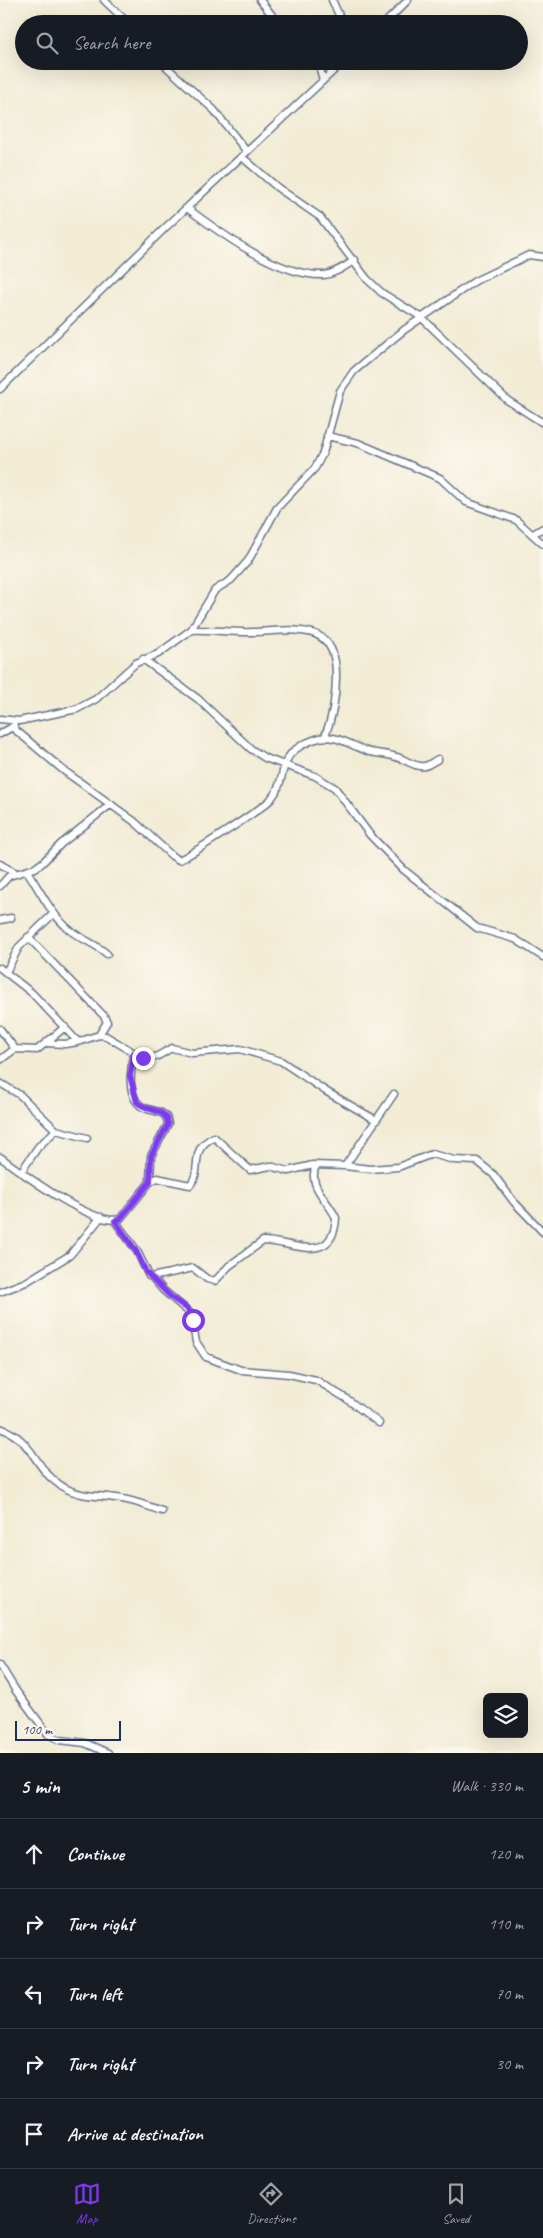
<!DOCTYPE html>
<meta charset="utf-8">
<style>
:root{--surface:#171b24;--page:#242831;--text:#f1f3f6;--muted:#9ea1a6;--line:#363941;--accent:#7c3aed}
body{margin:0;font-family:Caveat,sans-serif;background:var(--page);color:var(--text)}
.controls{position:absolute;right:15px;bottom:15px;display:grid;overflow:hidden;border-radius:8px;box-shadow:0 5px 20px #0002}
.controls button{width:45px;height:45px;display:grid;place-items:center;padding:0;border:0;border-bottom:1px solid var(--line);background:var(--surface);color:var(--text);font:25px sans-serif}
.scale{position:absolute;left:15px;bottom:12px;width:106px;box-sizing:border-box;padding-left:5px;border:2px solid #1b2f5e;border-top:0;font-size:14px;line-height:18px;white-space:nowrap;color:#1b2f5e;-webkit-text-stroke:4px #fbf7ec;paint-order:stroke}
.stop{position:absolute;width:15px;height:15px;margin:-11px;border:4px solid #7c3aed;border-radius:50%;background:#fff}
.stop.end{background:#7c3aed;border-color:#fff;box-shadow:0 1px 5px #0008}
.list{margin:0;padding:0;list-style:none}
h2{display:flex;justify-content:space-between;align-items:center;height:65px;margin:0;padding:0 20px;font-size:21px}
h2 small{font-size:16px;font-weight:400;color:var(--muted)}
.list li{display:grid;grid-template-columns:32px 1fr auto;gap:15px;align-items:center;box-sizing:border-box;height:70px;padding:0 20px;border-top:1px solid var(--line)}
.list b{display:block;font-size:19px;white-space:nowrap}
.list em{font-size:16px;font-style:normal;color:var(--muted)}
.icon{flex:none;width:28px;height:28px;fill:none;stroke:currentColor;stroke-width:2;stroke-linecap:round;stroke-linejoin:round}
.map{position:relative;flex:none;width:543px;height:1753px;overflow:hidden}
.search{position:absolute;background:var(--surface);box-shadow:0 5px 20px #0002;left:15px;right:15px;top:15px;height:55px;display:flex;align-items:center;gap:12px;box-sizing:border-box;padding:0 18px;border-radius:28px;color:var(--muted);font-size:19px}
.sheet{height:415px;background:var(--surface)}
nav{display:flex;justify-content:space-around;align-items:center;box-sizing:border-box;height:70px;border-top:1px solid var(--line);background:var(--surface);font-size:14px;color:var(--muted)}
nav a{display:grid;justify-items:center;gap:2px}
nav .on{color:var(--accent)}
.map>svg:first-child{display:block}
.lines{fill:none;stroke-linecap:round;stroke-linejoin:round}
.minor-casing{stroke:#667188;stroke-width:9}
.minor{stroke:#fff;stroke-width:6}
.route{stroke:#7c3aed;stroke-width:6}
</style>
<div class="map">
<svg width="543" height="1753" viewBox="0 0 543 1753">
<rect width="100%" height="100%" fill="#fbf7ec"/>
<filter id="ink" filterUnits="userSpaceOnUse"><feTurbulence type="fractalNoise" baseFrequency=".02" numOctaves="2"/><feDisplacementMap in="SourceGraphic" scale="10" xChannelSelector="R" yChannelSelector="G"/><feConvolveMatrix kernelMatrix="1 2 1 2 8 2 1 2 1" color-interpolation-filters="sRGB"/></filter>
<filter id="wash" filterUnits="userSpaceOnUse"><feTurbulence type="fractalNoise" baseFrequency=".0096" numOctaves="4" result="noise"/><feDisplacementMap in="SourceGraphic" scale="20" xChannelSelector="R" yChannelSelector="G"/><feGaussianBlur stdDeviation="1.12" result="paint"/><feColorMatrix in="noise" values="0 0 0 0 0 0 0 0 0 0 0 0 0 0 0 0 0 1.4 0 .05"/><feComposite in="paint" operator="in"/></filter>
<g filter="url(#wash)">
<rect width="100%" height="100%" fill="#f2ecd5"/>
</g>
<g filter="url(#ink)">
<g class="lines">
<g class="minor-casing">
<path id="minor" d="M104,0L129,24
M260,0L279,24
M332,0L343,24
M384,24L408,0
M160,61L214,110L247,152
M318,61L323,81
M242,157L278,188L320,217L367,279L382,293L421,317L507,400L543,423
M187,208C220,233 280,277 324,275C335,274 345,266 355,260
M0,389L165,228L344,61
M327,436L358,443L440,478L466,502L516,520L543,544
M533,534L543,528
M191,630C212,629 232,633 253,632C294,631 337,619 336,677C336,698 333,716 325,736
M143,659L198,699L251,749L265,758L315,776L335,788L370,835L404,870L477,928L515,939L543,957
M0,719L19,721L77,709L96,699L136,663L158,654L191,630L215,590L231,580L248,561L277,508L315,468L323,453L340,391L354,371L404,330L475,281L529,255L543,257
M12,727L63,770L135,822L172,856L179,860C189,856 265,807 271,799C291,775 272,754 316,739C334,732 353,747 370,752C379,754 388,754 396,757C405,759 416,768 425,766C429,765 434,761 438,759
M0,734L14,726
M0,864L16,873
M27,871C41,892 51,915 71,931C83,940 96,944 107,954
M0,886L9,876L35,868L42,863L61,844L111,804
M0,920L11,918
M28,937L104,1016L107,1022L99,1035
M0,968L32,993L78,1042L99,1035L106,1036L143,1058C156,1060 161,1053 172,1048L192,1053L240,1049L281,1061L327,1092L376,1120
M6,972L19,947L54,913
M0,1029L15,1049
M47,1043L65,1044L78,1042
M134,1053C131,1068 126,1095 141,1106C151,1113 167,1108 168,1124L151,1156L150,1182
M0,1060L15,1049L37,1050L65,1027
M0,1083L20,1095L56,1130
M0,1157C22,1173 94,1227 120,1219L150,1182L157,1178L190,1185C204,1169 187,1150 214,1137L250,1170L270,1166L288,1171L313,1165L345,1166L394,1094
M345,1166L370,1169L398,1167L432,1154L454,1160L477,1161L493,1174L514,1202L543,1232
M21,1172L38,1147L56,1130L87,1138
M115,1221L137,1251L149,1276L152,1277L193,1268L207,1279L215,1281L229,1266L263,1241C291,1241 333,1267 336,1218C328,1200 307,1186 316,1165
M152,1277L163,1290L191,1314L196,1342L206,1357L241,1370L289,1374L316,1380L347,1399L379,1423
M0,1292L26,1282L70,1255L101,1217
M0,1428C35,1440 33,1469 63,1487C82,1498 101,1495 122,1499C136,1501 149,1507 162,1511
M0,1665L16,1691L48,1734L60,1740L85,1743L108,1753"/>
</g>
<use href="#minor" class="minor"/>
</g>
</g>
<g class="lines" filter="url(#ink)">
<path class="route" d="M143,1058L134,1053L130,1076L137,1102C147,1112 167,1108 168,1124L151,1156L150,1182L120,1219L115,1221L136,1251L146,1272L171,1297L188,1309L193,1320"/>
</g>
</svg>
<div class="controls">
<button><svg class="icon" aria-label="layers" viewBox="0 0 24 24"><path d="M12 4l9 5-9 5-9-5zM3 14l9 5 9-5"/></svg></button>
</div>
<div class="scale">100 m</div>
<div class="stop" style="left:193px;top:1320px"></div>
<div class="stop end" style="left:143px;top:1058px"></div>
<div class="search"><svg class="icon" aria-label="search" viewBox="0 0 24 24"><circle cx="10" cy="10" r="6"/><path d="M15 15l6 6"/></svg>Search here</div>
</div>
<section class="sheet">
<h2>5 min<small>Walk · 330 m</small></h2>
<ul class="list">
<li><svg class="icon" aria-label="ahead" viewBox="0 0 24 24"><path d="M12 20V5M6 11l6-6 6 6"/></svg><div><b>Continue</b></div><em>120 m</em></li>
<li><svg class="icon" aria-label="right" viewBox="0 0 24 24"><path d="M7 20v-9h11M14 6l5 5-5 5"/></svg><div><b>Turn right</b></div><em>110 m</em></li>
<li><svg class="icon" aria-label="left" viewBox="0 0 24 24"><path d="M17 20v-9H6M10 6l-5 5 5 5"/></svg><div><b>Turn left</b></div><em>70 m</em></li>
<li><svg class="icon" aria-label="right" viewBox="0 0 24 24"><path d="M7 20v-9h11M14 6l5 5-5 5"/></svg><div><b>Turn right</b></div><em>30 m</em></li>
<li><svg class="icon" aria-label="arrive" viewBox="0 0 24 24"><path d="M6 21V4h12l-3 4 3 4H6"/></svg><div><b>Arrive at destination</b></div></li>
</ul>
</section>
<nav>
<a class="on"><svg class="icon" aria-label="map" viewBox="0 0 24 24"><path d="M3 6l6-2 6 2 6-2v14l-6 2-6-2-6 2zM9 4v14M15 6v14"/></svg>Map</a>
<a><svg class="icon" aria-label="directions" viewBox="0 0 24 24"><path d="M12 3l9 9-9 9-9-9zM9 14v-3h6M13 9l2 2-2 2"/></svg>Directions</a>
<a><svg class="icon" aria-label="saved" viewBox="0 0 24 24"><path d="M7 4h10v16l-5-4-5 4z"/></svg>Saved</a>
</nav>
